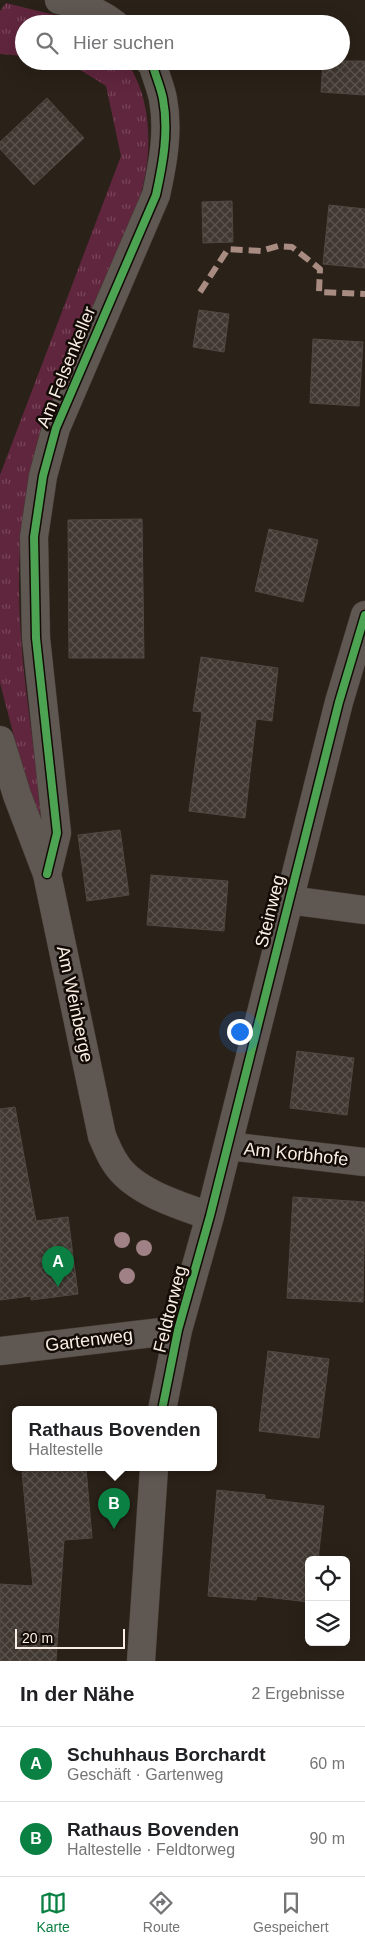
<!DOCTYPE html>
<html lang="de">
<meta charset="utf-8">
<style>
:root{--surface:#fff;--page:#f6f6f6;--text:#202124;--muted:#757577;--line:#e0e0e0;--accent:#0b8043}
body{margin:0;font-family:Helvetica,sans-serif;background:var(--page);color:var(--text)}
.controls{position:absolute;right:15px;bottom:15px;display:grid;overflow:hidden;border-radius:8px;box-shadow:0 5px 20px #0002}
.controls button{width:45px;height:45px;display:grid;place-items:center;padding:0;border:0;border-bottom:1px solid var(--line);background:var(--surface);color:var(--text);font:25px sans-serif}
.scale{position:absolute;left:15px;bottom:12px;width:110px;box-sizing:border-box;padding-left:5px;border:2px solid #faeee4;border-top:0;font-size:14px;line-height:18px;white-space:nowrap;color:#faeee4;-webkit-text-stroke:4px #130c06;paint-order:stroke}
.you{position:absolute;left:239px;top:1031px;width:18px;height:18px;margin:-12px;border:4px solid #fff;border-radius:50%;background:#1a73e8;box-shadow:0 0 0 8px #1a73e833}
.badge{display:grid;place-items:center;width:32px;height:32px;border-radius:50%;background:var(--accent);color:#fff;font-size:16px;font-weight:700}
.pin{position:absolute;translate:-50% -41px;filter:drop-shadow(0 1px 2px #0008)}
.pin::after{content:'';position:absolute;top:26px;width:18px;height:15px;background:inherit;clip-path:polygon(0 0,100% 0,50% 100%)}
.popup{position:absolute;left:12px;top:1406px;width:205px;height:65px;box-sizing:border-box;display:grid;place-content:center;border-radius:8px;background:var(--surface);filter:drop-shadow(0 1px 4px #0005);font-size:16px;white-space:nowrap;color:var(--muted)}
.popup b{font-size:19px;color:var(--text)}
.popup::after{content:'';position:absolute;left:50%;top:100%;margin-left:-10px;border:10px solid transparent;border-top-color:var(--surface)}
.list{margin:0;padding:0;list-style:none}
h2{display:flex;justify-content:space-between;align-items:center;height:65px;margin:0;padding:0 20px;font-size:21px}
h2 small{font-size:16px;font-weight:400;color:var(--muted)}
.list li{display:grid;grid-template-columns:32px 1fr auto;gap:15px;align-items:center;box-sizing:border-box;height:75px;padding:0 20px;border-top:1px solid var(--line)}
.list b{display:block;font-size:19px;white-space:nowrap}
.list p{margin:0;font-size:16px;white-space:nowrap;color:var(--muted)}
.list em{font-size:16px;font-style:normal;color:var(--muted)}
.icon{flex:none;width:28px;height:28px;fill:none;stroke:currentColor;stroke-width:2;stroke-linecap:round;stroke-linejoin:round}
.map{position:relative;flex:none;width:365px;height:1661px;overflow:hidden}
.search{position:absolute;background:var(--surface);box-shadow:0 5px 20px #0002;left:15px;right:15px;top:15px;height:55px;display:flex;align-items:center;gap:12px;box-sizing:border-box;padding:0 18px;border-radius:28px;color:var(--muted);font-size:19px}
.sheet{height:215px;background:var(--surface)}
nav{display:flex;justify-content:space-around;align-items:center;box-sizing:border-box;height:70px;border-top:1px solid var(--line);background:var(--surface);font-size:14px;color:var(--muted)}
nav a{display:grid;justify-items:center;gap:2px}
nav .on{color:var(--accent)}
.map>svg:first-child{display:block}
.grass{fill:url(#grass-tufts)}
.building{fill:url(#building-cross-hatch);stroke:#514843}
.lines{fill:none;stroke-linecap:round;stroke-linejoin:round}
.street-casing{stroke:#443c35;stroke-width:29}
.street{stroke:#5f5751;stroke-width:28}
.quiet{stroke:#a88b81;stroke-width:6;stroke-dasharray:12 6;stroke-linecap:butt}
.cycleway-casing{stroke:#130c06;stroke-width:11}
.cycleway{stroke:#4ca352;stroke-width:8}
.tree{fill:#9f8186}
.labels{text-anchor:middle;dominant-baseline:central;stroke-width:5;stroke-linejoin:round;paint-order:stroke}
.street-label{font-size:18px;fill:#faeee4;stroke:#130c06}
</style>
<div class="map">
<svg width="365" height="1661" viewBox="0 0 365 1661">
<defs>
<pattern id="grass-tufts" width="24" height="20" patternUnits="userSpaceOnUse" patternTransform="scale(1.25)"><rect width="24" height="20" fill="#60263e"/><path d="M3 7l-1-3M5 7V3M7 7l1-3M15 17l-1-3M17 17v-4M19 17l1-3" fill="none" stroke="#78465a"/></pattern>
<pattern id="building-cross-hatch" width="8" height="8" patternUnits="userSpaceOnUse" patternTransform="scale(1.25)"><rect width="8" height="8" fill="#403831"/><path d="M0 0l8 8M0 8l8-8" fill="none" stroke="#5c554f"/></pattern>
</defs>
<rect width="100%" height="100%" fill="#2a2118"/>
<path class="grass" d="M6,3L67,18L82,24H24V56L0,54V11Z
M66,61H126C154,100 153,159 138,203C124,242 104,279 88,317C67,366 42,426 30,478C4,592 30,713 45,827L32,805L0,683V475L121,156L106,86Z"/>
<path class="building" d="M323,61H365V95L321,92Z
M47,98L84,138L34,185L0,149V142Z
M232,201L233,242L203,243L202,202Z
M329,205L365,209V268L323,264Z
M199,310L229,314L224,352L193,347Z
M313,339L363,342L359,406L310,403Z
M142,519L144,658H69L68,520Z
M269,529L318,540L303,602L255,591Z
M201,657L278,668L272,721L256,719L245,818L189,811L202,712L193,711Z
M120,830L129,895L87,901L78,835Z
M151,875L228,881L224,931L147,925Z
M297,1051L354,1058L347,1115L290,1108Z
M15,1107L36,1221L68,1217L78,1294L31,1300V1296L0,1300V1109Z
M293,1197L365,1202L363,1302L287,1298Z
M268,1351L329,1359L319,1438L259,1431Z
M72,1468H86L92,1538L64,1540L56,1661H0V1584L33,1586L22,1472Z
M217,1490L265,1495V1499L324,1506L318,1560H309V1602L257,1596L256,1600L208,1596Z"/>
<g class="lines">
<g class="street-casing">
<path id="street" d="M59,0C79,5 99,11 115,24
M0,740L17,795L47,874L102,1136C106,1145 110,1156 116,1164C134,1192 181,1206 210,1216
M47,874L57,833L36,638L34,537L43,476L56,428L156,195C163,163 169,131 163,99C161,88 156,77 153,66L149,61
M289,900L365,910
M228,1146L365,1162
M0,1351L178,1330
M162,1410L178,1330L210,1216L339,702L365,615
M141,1661L154,1468"/>
</g>
<use href="#street" class="street"/>
<path class="quiet" d="M200,292L228,249L261,251L278,246L292,247L320,269L319,292L365,294"/>
<g class="cycleway-casing">
<path id="cycleway" d="M47,874L57,833L36,638L34,537L43,476L56,428L156,195C163,163 169,131 163,99C161,88 156,77 153,66L149,61
M162,1410L178,1330L210,1216L339,702L365,615"/>
</g>
<use href="#cycleway" class="cycleway"/>
</g>
<g class="tree">
<circle cx="122" cy="1240" r="8"/>
<circle cx="144" cy="1248" r="8"/>
<circle cx="127" cy="1276" r="8"/>
</g>
<g class="labels">
<g class="street-label">
<text transform="translate(66 367) rotate(-68)">Am Felsenkeller</text>
<text transform="translate(270 911) rotate(-76)">Steinweg</text>
<text transform="translate(75 1004) rotate(78)">Am Weinberge</text>
<text transform="translate(296 1154) rotate(6)">Am Korbhofe</text>
<text transform="translate(170 1309) rotate(-76)">Feldtorweg</text>
<text transform="translate(89 1340) rotate(-7)">Gartenweg</text>
</g>
</g>
</svg>
<div class="controls">
<button><svg class="icon" aria-label="locate" viewBox="0 0 24 24"><circle cx="12" cy="12" r="6"/><path d="M12 2v4M12 18v4M2 12h4M18 12h4"/></svg></button>
<button><svg class="icon" aria-label="layers" viewBox="0 0 24 24"><path d="M12 4l9 5-9 5-9-5zM3 14l9 5 9-5"/></svg></button>
</div>
<div class="scale">20 m</div>
<div class="you"></div>
<div class="pin badge" style="left:58px;top:1287px">A</div>
<div class="pin badge" style="left:114px;top:1529px">B</div>
<div class="popup"><b>Rathaus Bovenden</b>Haltestelle</div>
<div class="search"><svg class="icon" aria-label="search" viewBox="0 0 24 24"><circle cx="10" cy="10" r="6"/><path d="M15 15l6 6"/></svg>Hier suchen</div>
</div>
<section class="sheet">
<h2>In der Nähe<small>2 Ergebnisse</small></h2>
<ul class="list">
<li><span class="badge">A</span><div><b>Schuhhaus Borchardt</b><p>Geschäft · Gartenweg</p></div><em>60 m</em></li>
<li><span class="badge">B</span><div><b>Rathaus Bovenden</b><p>Haltestelle · Feldtorweg</p></div><em>90 m</em></li>
</ul>
</section>
<nav>
<a class="on"><svg class="icon" aria-label="map" viewBox="0 0 24 24"><path d="M3 6l6-2 6 2 6-2v14l-6 2-6-2-6 2zM9 4v14M15 6v14"/></svg>Karte</a>
<a><svg class="icon" aria-label="directions" viewBox="0 0 24 24"><path d="M12 3l9 9-9 9-9-9zM9 14v-3h6M13 9l2 2-2 2"/></svg>Route</a>
<a><svg class="icon" aria-label="saved" viewBox="0 0 24 24"><path d="M7 4h10v16l-5-4-5 4z"/></svg>Gespeichert</a>
</nav>
